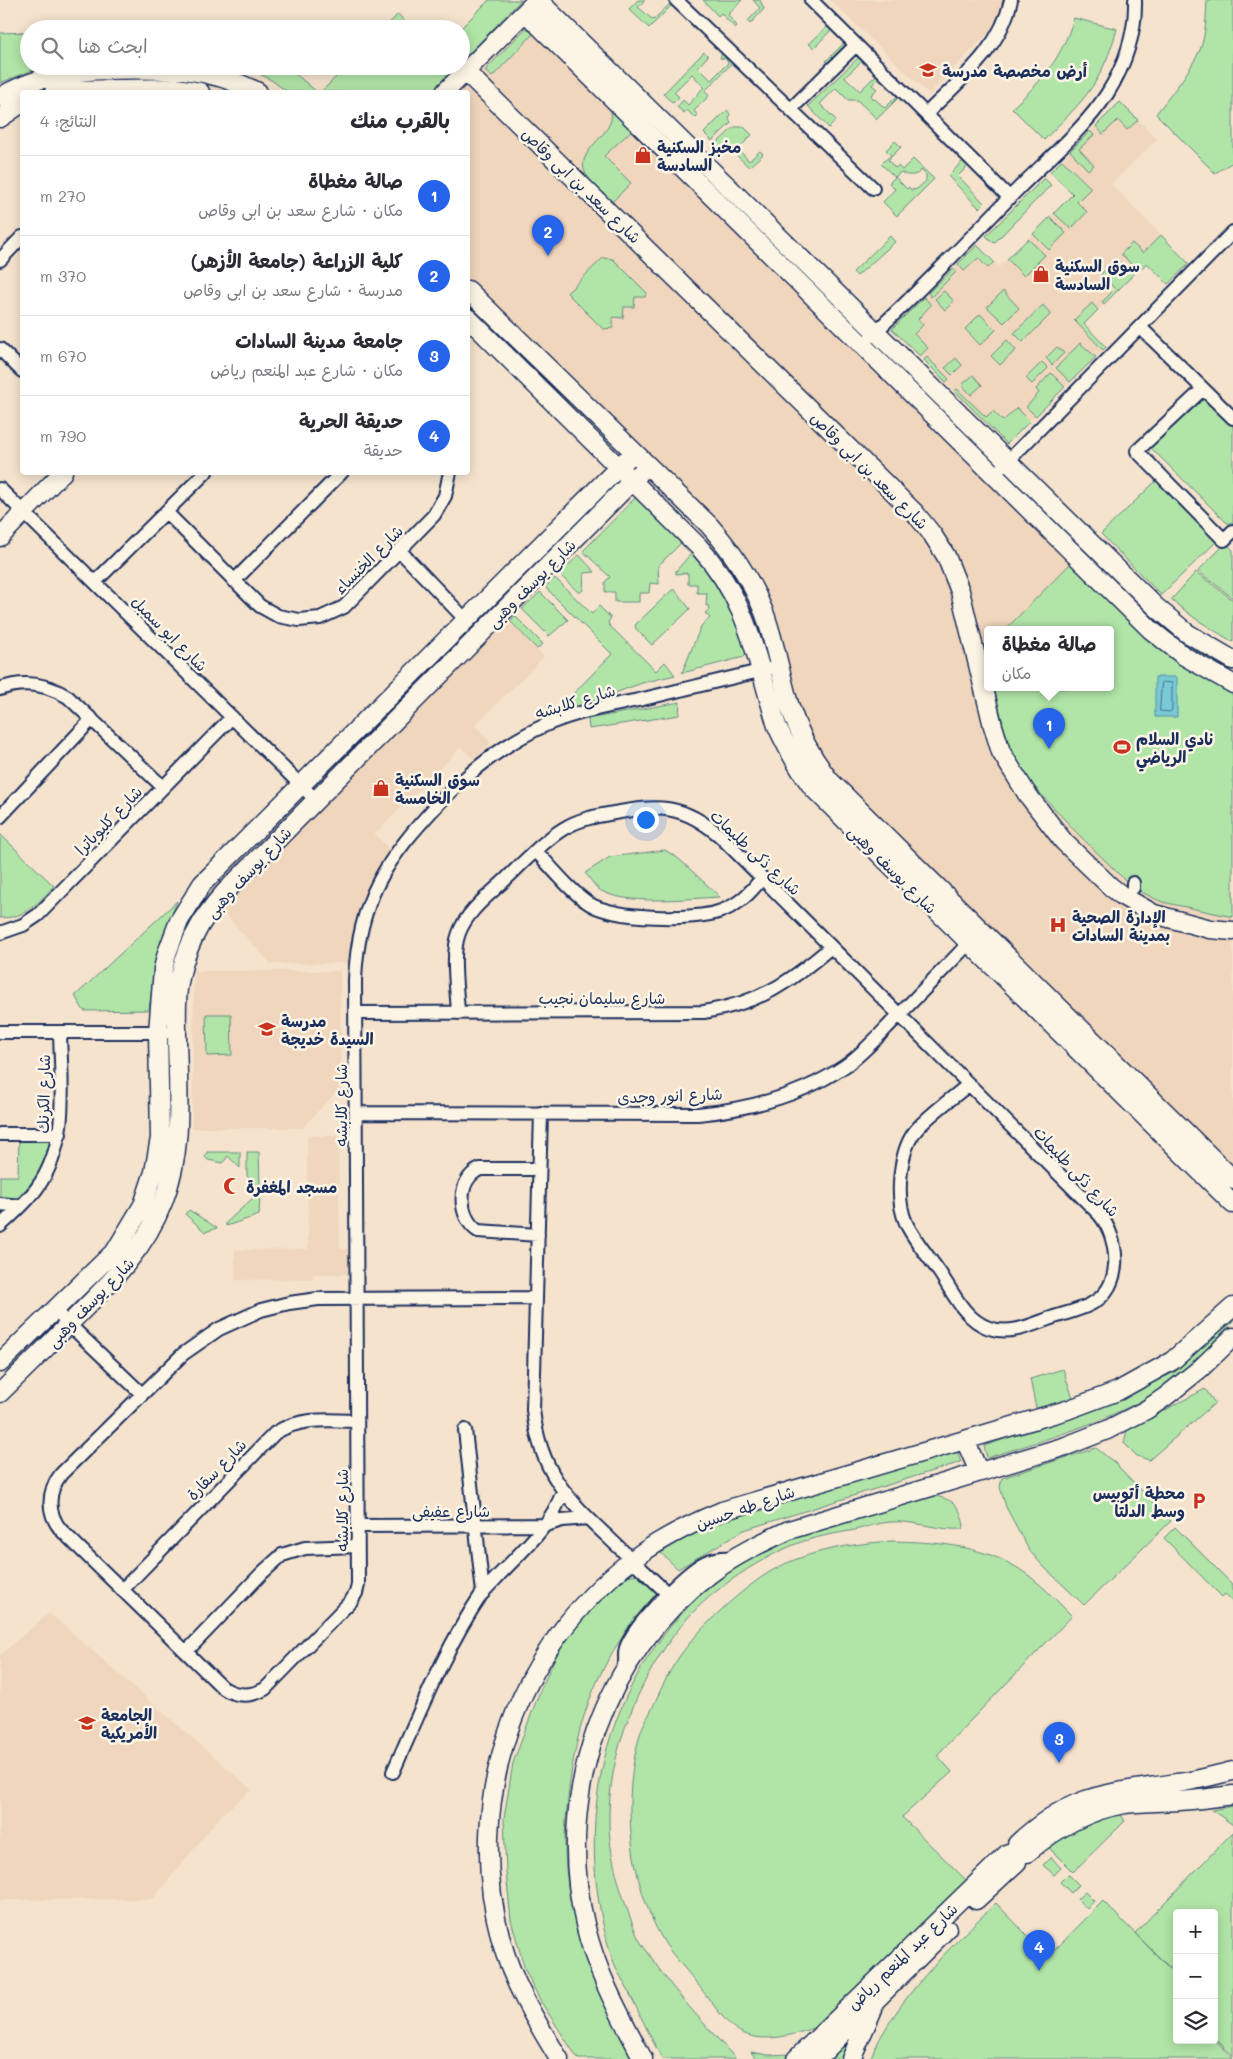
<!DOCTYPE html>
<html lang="ar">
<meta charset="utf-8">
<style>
:root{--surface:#fff;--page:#f7f7f7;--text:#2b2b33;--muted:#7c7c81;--line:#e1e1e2;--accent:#2563eb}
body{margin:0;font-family:Mali,"Playpen Sans Arabic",sans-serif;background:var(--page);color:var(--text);direction:rtl}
.controls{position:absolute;right:15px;bottom:15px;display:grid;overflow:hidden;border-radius:5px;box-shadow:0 2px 12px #0003}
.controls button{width:45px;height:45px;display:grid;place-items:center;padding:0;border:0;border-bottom:1px solid var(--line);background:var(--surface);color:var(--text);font:25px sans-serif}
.you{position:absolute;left:645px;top:819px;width:18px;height:18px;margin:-12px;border:4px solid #fff;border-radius:50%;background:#1a73e8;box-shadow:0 0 0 8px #1a73e833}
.badge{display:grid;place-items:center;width:32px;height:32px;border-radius:50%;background:var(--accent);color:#fff;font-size:16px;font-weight:700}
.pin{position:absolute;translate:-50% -41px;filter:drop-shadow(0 1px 2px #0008)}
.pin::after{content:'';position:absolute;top:26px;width:18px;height:15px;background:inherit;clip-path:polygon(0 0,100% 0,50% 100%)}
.popup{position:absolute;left:984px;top:626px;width:130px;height:65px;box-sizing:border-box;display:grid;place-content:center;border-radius:5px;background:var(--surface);filter:drop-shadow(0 1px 4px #0005);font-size:16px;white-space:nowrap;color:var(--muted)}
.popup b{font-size:19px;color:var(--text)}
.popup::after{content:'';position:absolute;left:50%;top:100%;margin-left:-10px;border:10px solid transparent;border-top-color:var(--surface)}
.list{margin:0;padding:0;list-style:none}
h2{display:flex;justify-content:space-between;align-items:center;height:65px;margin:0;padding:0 20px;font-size:21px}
h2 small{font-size:16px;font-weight:400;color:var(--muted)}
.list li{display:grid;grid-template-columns:32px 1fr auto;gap:15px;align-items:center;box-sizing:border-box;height:80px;padding:0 20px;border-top:1px solid var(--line)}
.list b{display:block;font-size:19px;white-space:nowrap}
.list p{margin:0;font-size:16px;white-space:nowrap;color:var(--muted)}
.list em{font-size:16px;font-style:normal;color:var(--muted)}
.icon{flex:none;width:28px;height:28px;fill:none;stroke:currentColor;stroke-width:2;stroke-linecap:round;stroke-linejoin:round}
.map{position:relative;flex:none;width:1233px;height:2059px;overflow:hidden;direction:ltr}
.search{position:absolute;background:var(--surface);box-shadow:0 2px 12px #0003;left:20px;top:20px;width:450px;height:55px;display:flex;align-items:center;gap:12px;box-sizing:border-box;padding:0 18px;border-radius:28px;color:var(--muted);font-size:19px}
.panel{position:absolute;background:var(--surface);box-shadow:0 2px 12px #0003;left:20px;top:90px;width:450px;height:385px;border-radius:5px;direction:rtl}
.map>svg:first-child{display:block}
.built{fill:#f0d6bc;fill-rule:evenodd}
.green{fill:#b1e5a7;stroke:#668a82;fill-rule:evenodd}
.water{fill:#7acad5;stroke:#548ca5}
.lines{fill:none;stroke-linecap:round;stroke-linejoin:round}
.shore{stroke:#416d8e;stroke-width:1}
.street-casing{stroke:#1b2f5e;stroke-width:16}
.secondary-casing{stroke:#1b2f5e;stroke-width:21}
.street{stroke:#fcf5e5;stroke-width:12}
.secondary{stroke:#fcf5e5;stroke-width:18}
.labels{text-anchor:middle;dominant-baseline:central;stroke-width:5;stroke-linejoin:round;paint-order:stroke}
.poi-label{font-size:16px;font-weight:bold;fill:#1b2f5e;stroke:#fcf5e5;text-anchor:start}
.street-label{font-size:16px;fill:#1b2f5e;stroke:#fcf5e5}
</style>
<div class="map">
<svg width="1233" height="2059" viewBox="0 0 1233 2059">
<rect width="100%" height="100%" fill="#f5e3cd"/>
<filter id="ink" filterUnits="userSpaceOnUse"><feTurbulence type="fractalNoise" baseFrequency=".02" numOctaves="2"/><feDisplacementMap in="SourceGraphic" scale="10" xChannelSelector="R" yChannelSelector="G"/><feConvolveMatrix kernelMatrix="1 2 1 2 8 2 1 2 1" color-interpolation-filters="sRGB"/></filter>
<g filter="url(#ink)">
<path class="built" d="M830,0H1006L998,23L929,94Z
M525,14L1073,555L1233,686V1168L840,787L800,716L770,617L655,467L468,280V92H449ZM988,630H1110V688H988Z
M1120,102L1157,139L1111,184L1168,242L1084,324L1106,347L1007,444L892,329L977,245L999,267L1073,194L1091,188L1062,160Z
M507,620L544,657L475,725L491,743L474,759L461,747L375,834L393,853L352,963L271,964L222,911Z
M194,971H340L341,1087L302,1128H192Z
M307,1136H338L340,1249H353V1274H313V1279L235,1280V1250L308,1249Z
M49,1613L252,1790L222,1814L153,1899L0,1900V1655Z"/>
<path class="green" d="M489,0H521L461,62L460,29Z
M638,0H645L638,7L653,20L672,2L673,4L649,28L629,9Z
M703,0H742L728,15L737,26L735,28L721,13L718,16Z
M753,0H760L764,9L750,24L748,21L760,8Z
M1207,0H1233V162L1215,173L1156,114C1172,93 1189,73 1200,50C1206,35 1206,16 1207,0Z
M398,14L411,29H384Z
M1074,18L1117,29C1112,46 1106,63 1097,79C1084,102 1062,121 1044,140L1012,108C1044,79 1061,59 1074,18Z
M833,21L853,40L829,63L826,61L845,42L832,29L814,48L809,44Z
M529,25L662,153L657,157L631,131L604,156L631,183L612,202C605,194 596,187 589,179C567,151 617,137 611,111L536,35L533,34L492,77L486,72V69Z
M29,32V66H43L0,83V33Z
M723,50L734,61L705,91L709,96L694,111L698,115L695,118L687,110L684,113L677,107L683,100L688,105L704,87L692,74L674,92L679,97L673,103L663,94L704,52L708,56L698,67L711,80L728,63L726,59L720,58Z
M859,57L863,60L845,77L860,91L877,74L880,76L872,85L877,89L871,95L874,100L875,99L885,108L900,93L902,94L877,119L857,100H848L836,88L820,104L836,120L829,128L808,106Z
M244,66H286L317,92H288L271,80Z
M347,66H457L431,92H321Z
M1120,102L1138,120L1127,130L1118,120L1103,134L1096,126Z
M727,110L730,114L729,118L731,123L712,141L704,133Z
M734,127H744L752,135L738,149L749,161L760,151L763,154L749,167L729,148L724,153L716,144Z
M1090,131L1094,135L1079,149L1094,165L1088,170L1070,151Z
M895,141L901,147L888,160L895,168L898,166L902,170L913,159L934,179L897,216L883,202L895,189L889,183L895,177L881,164L891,155L886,150ZM921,170L926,175V181L917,189L911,190L909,187L907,189L895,177L901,172C907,177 918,176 921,170Z
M964,160L969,165L958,176L984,203L979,208L948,176Z
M1062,160L1091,188L1077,202L1087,212L1071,229L1054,213L1073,194L1050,172Z
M1044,178L1051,185L994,243L986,236Z
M1050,217L1066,233L1049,250L1033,234Z
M1161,235L1189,264L1168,284L1147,263L1138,271L1121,254L1132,243L1143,253Z
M890,236L895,242L857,276L853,272Z
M1028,239L1045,255L1024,276L1007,259Z
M977,245L994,262L988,268L978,258L964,271L958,264Z
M603,258L613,259L647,293L645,297H635L634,307H624L623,318L613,317V328L603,329L567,293Z
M1117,259L1133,275L1104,304L1102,302L1115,289L1101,274Z
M953,269L956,272L931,297L928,293Z
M944,291L954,301L945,310L935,299Z
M1003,291L1019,308L1004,323L987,307Z
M924,297L931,305L918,319L923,325L914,334L928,348L920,356L892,329Z
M1092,303L1098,310L1084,324L1106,347L1103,350L1074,320Z
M1043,305L1051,314L1023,342L1014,333Z
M980,314L996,330L980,345L965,329Z
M1007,340L1016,350L1000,365L991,356Z
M1080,343L1096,357L1070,382L1056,368Z
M1057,347L1064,353L1052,365L1046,358Z
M927,357L949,379L946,382L924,360Z
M956,358L962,365L952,375L945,368Z
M1042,362L1048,368L1032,384L1026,378Z
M1051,373L1065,387L1036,416L1026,407L1039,393L1036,389Z
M973,375L982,385L971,395L962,385Z
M957,389L986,417L993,411L1003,421L1017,408L1030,421L1007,444L955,391Z
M1205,394L1233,421V523H1227L1151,448Z
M1015,474L1233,667V671L1210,660L1173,636L1011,477Z
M1157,480L1217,541L1161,595L1101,534Z
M635,498H644L684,540L658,566L659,584L650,583L649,593H639V602H615V592H605V582L610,577L583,551Z
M1226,543L1233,550V598L1198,571Z
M694,550L716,574L749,647L744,657L682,673L701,626L710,618L705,613L709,610L708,605L706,606L707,593H697V584H688V573L676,574V571Z
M579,555L595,572L584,573L583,590L579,593L559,574Z
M1072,562L1233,690V917L1162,902L1133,888L1126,881L1078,834L1029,781L1018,763L1005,731L994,688H1110V630H1005Z
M1196,572L1233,600V642L1196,619L1171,600Z
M555,578L592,614L599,606L611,618L608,622L609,625L656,671L665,662L675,675L642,683L577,707L569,698L612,654L545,587Z
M672,590H675L690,609L652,645L636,629L635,625Z
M540,592L568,620L549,636L522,609Z
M515,616L543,644L537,649L510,621Z
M680,702L679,715L589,729L588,719Z
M0,834L54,886C38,903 26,918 0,918Z
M665,850L679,859L720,897C691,898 620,907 597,888C593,884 589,877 585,873L610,857Z
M177,901L156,957L149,1010L84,1011L75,996Z
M206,1014H231L232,1055L207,1056Z
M19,1136L49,1137L54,1147L42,1173L0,1216V1176H18Z
M207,1152H240V1168L228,1156L223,1163L208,1160L205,1157Z
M247,1152H259L260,1188L247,1176Z
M260,1195L259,1215L226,1226V1223L255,1196Z
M189,1210L217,1228L205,1232L185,1214Z
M1233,1319V1322C1215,1340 1198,1359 1178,1376C1132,1416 1045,1439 987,1458L984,1446L1091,1410L1175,1372Z
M1063,1369L1073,1398L1036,1408L1030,1379Z
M1205,1389L1215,1403L1149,1460L1137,1456L1124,1443L1127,1430Z
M1096,1448L1115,1463L1171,1521L1084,1605L1042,1565L1029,1550L1006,1507L1000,1487L1002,1478Z
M956,1449L961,1462L744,1530L678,1569L661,1553L681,1539L732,1514Z
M935,1496C955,1500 960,1506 964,1526L962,1529C939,1531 914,1520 890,1522C879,1523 866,1527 855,1530C838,1533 820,1536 804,1541C764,1555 712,1589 685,1621C639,1676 607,1753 609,1825C610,1862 623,1899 636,1933C639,1941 644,1947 649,1954C673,1992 706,2025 736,2059H662C650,2036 639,2013 628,1990C622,1979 615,1967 611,1955C566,1807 612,1646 746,1560C776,1542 810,1532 843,1523C873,1514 904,1505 935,1496Z
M1175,1527L1233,1585V1603L1225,1594L1222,1597L1164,1538Z
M892,1541C936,1542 978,1545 1016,1567C1038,1580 1055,1599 1072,1616L937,1755L952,1772L902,1817L967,1881L922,1925L813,2028C789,2037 756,2045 734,2028C722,2019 706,1994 695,1981C685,1968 671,1954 663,1940C629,1883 621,1797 640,1735C642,1726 647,1718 651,1711C659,1693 668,1673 679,1657C699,1628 742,1588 773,1570C809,1550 852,1544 892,1541Z
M638,1574L653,1585L657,1592C641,1615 621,1635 608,1660C588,1695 577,1734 571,1774C567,1805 563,1837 566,1868C571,1933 603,2003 634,2059H578L541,2002L525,1970L511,1920L506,1872L504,1818L513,1763L540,1691L559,1649L599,1596L626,1576Z
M1233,1806V1825L1212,1810Z
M1115,1810L1125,1821L1073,1872L1045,1844Z
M1233,1832V2056L1214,2037V1913H1177V1975L1135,1933Z
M1051,1857L1061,1868L1054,1875L1043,1865Z
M1068,1874L1079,1885L1071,1893L1060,1882Z
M1085,1892L1094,1901L1087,1909L1077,1899Z
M1103,1901L1177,1976V2040H1214V2038L1233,2059H870C895,2000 950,1947 996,1903L1048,1957Z
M858,2028L842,2059H825Z
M751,2052L768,2055L793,2054L787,2059H756Z"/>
<path class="water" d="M1155,677H1177V717H1155Z"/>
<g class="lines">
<path class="shore" d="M1162,682L1172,683V710L1170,712L1160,711Z"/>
<g class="street-casing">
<path id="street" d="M676,0L873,188
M811,0L1010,198
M791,109L856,45
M926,114C959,81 1001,49 1011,0
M0,260L22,237
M1140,327L1233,418
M871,336C922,289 970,238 1019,188C1049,158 1084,129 1107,94C1125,66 1136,32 1135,0
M0,349L22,371
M1203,389L1137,451L1224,540L1233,531
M1002,467L1233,232
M0,489L316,800
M166,512L260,606L278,616L299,620L320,618L344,607L434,515L445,496L450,472
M400,551L466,620
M234,581L342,472
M95,582L206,472
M0,689C24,680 47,684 68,697L163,787
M0,817L92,719
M536,851C552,868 571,892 590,904C614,919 695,921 721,911C739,905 751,892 762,878
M1133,888V883
M0,933L23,925L38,915L232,717
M356,1013L704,1012C760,1003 789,983 831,947
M458,1013C457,990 451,954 459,933C467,911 489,895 506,879C524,862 542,842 563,829C579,819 596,816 614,813C659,805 683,804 720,836L1099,1214C1120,1239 1124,1287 1091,1304C1078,1311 1062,1314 1048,1319C1029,1326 1010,1335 989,1328C965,1320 953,1293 940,1273C929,1257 914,1240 906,1223C895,1198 899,1149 917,1129C932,1112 952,1099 969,1084
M0,1032H177
M356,1113L698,1114C750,1109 801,1096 845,1066C864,1053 880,1034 897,1017C922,991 948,965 974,938
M541,1113L533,1410C540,1471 566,1498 609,1538C629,1557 648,1575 668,1594
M0,1134H60
M0,1204L21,1206
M0,1226C13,1214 27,1202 37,1188C70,1142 61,1085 60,1032
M538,1235L478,1231C458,1218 456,1180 480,1169H539
M536,1298L318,1299L289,1303L261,1310L219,1329L183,1354L61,1474C47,1492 47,1513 61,1530L222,1687C236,1697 250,1697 265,1689L351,1601L356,1593L358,1585C357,1383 356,1182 355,980C358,899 387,858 441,801C473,769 506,742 548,724C578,711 611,706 643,699C685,689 727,679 768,669
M54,1310L142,1394
M465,1430L483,1593
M357,1526L546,1525L562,1520L588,1518
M122,1590L275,1433C301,1417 327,1420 357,1421
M186,1652L262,1573L282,1555L305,1548L357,1546
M626,1667C625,1661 624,1655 626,1648C633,1626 685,1572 706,1562C715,1558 723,1557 732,1558
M393,1772C420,1712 444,1650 481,1595C486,1588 493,1582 499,1575C523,1550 551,1526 563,1491"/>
</g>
<g class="secondary-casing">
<path id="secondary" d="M538,0L1156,607L1187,633L1233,660
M525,12L1151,630L1184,656L1233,684
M466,72L915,513L932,534L946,556L960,591L993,726L1001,752L1027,794L1064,842L1111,887L1124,897L1154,914L1210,929L1233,931
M54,92L72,90L176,88L200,92
M445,92L533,4
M0,97C58,63 120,70 184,70C211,73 234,80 258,92
M0,118L22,103
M468,290L709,525C732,551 751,579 764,612C775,641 780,674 789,704C798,732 812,758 830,781L1233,1179
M468,318L699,547C749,601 756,659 777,726C787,748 798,768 813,788L1233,1204
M0,537L63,472
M0,1363L116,1250L143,1205L154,1172L160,1138L158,1032L163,969L167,953L179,921L202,884L626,460
M0,1393C26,1368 52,1342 77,1316C112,1281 145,1249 163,1202C184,1150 178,1093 177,1038C177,1022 176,1005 178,989C183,952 200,919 225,892L639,474
M965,1440L979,1472
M1017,1844C1072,1792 1108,1794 1177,1783C1196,1781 1214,1775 1233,1771
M1027,1853C1056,1828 1087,1810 1125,1804C1143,1802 1161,1802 1179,1801C1197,1800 1215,1797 1233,1795
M976,1900L1017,1862
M559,2059C536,2021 513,1984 501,1940C463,1799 516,1648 632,1560C660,1539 690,1524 722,1511L1067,1410L1118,1391L1172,1361L1233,1307
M643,2059C620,2015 596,1972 585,1924C554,1795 604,1654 710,1574C735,1555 761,1543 789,1530L1066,1446L1107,1430L1146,1410L1165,1397L1201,1368L1233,1337
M796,2059L1008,1853
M817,2059L947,1929
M851,2059L873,2009"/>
</g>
<use href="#street" class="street"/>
<use href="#secondary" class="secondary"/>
</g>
</g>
<defs>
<g id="school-bare" transform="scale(1.35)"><path d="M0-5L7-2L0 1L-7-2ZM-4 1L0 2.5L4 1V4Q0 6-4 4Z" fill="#c8321e" stroke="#fcf5e5" stroke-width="2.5" paint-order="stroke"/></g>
<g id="shop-bare" transform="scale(1.35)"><path d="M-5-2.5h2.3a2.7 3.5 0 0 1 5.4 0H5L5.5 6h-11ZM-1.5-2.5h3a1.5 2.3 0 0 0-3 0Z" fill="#c8321e" stroke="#fcf5e5" stroke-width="2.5" paint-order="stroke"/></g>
<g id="stadium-bare" transform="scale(1.35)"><path d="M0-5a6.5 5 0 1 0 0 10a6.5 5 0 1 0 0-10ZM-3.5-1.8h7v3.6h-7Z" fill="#c8321e" stroke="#fcf5e5" stroke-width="2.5" paint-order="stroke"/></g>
<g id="hospital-bare" transform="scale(1.35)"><path d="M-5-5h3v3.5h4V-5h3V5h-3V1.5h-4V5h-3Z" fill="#c8321e" stroke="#fcf5e5" stroke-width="2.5" paint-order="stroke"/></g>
<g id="mosque-bare" transform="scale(1.35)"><path d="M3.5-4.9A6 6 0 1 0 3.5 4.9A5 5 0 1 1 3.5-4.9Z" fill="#c8321e" stroke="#fcf5e5" stroke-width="2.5" paint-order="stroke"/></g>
<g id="parking-bare" transform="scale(1.35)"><path d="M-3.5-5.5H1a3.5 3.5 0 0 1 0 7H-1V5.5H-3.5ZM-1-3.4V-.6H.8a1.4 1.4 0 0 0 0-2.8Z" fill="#c8321e" stroke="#fcf5e5" stroke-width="2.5" paint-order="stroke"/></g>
<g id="university-bare" transform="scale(1.35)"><path d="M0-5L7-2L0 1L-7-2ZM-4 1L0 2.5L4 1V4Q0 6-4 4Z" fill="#c8321e" stroke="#fcf5e5" stroke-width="2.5" paint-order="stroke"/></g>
</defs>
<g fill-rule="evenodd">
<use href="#school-bare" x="928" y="70"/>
<use href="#shop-bare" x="643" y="155"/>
<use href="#shop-bare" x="1041" y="274"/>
<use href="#stadium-bare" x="1122" y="747"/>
<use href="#shop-bare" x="381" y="788"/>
<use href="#hospital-bare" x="1058" y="925"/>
<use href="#school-bare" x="267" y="1029"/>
<use href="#mosque-bare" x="232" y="1186"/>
<use href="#parking-bare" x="1199" y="1501"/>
<use href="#university-bare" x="87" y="1723"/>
</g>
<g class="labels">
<g class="poi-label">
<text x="942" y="70">أرض مخصصة مدرسة</text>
<text x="657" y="146">مخبز السكنية<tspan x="657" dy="18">السادسة</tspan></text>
<text x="1055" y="265">سوق السكنية<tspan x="1055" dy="18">السادسة</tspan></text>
<text x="1136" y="738">نادي السلام<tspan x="1136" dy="18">الرياضي</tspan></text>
<text x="395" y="779">سوق السكنية<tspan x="395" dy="18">الخامسة</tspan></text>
<text x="1072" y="916">الإدارة الصحية<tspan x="1072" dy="18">بمدينة السادات</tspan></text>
<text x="281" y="1020">مدرسة<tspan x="281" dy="18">السيدة خديجة</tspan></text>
<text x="246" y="1186">مسجد المغفرة</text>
<text x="1185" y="1492" text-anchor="end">محطة أتوبيس<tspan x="1185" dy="18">وسط الدلتا</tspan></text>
<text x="101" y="1714">الجامعة<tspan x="101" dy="18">الأمريكية</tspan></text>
</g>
<g class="street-label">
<text transform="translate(582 185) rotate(44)">شارع سعد بن ابى وقاص</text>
<text transform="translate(870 470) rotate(45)">شارع سعد بن ابى وقاص</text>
<text transform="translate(368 559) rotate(-45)">شارع الخنساء</text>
<text transform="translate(531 583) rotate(-45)">شارع يوسف وهبى</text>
<text transform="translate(170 633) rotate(45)">شارع ابو سمبل</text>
<text transform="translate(575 701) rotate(-17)">شارع كلابشه</text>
<text transform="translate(108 820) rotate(-46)">شارع كليوباترا</text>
<text transform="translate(756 852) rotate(43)">شارع ذكى طليمات</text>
<text transform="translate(893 869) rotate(45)">شارع يوسف وهبى</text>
<text transform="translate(248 872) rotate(-47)">شارع يوسف وهبى</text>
<text x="602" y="997">شارع سليمان نجيب</text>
<text transform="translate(43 1094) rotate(-89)">شارع الكرنك</text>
<text transform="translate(670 1095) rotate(-2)">شارع انور وجدى</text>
<text transform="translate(340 1105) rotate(-90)">شارع كلابشه</text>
<text transform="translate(1077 1171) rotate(47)">شارع ذكى طليمات</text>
<text transform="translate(90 1302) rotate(-46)">شارع يوسف وهبى</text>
<text transform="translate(216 1469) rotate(-46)">شارع سقارة</text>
<text transform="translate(745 1507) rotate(-19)">شارع طه حسين</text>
<text transform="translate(341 1510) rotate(-90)">شارع كلابشه</text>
<text x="451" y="1510">شارع عفيفى</text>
<text transform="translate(902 1956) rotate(-44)">شارع عبد المنعم رياض</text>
</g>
</g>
</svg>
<div class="controls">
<button>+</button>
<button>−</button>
<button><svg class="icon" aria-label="layers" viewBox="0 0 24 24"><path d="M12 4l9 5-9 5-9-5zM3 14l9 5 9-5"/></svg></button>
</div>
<div class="you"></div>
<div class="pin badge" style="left:1049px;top:749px">1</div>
<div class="popup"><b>صالة مغطاة</b>مكان</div>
<div class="pin badge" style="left:548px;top:256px">2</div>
<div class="pin badge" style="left:1059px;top:1763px">3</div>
<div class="pin badge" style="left:1039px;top:1971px">4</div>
<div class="search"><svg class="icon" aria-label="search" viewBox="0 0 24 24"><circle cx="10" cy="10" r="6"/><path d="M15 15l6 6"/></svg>ابحث هنا</div>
<section class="panel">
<h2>بالقرب منك<small>النتائج: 4</small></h2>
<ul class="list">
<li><span class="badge">1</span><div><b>صالة مغطاة</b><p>مكان · شارع سعد بن ابى وقاص</p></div><em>270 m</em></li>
<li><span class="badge">2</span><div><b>كلية الزراعة (جامعة الأزهر)</b><p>مدرسة · شارع سعد بن ابى وقاص</p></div><em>370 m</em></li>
<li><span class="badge">3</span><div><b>جامعة مدينة السادات</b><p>مكان · شارع عبد المنعم رياض</p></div><em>670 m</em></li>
<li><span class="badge">4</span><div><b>حديقة الحرية</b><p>حديقة</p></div><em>790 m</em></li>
</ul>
</section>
</div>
